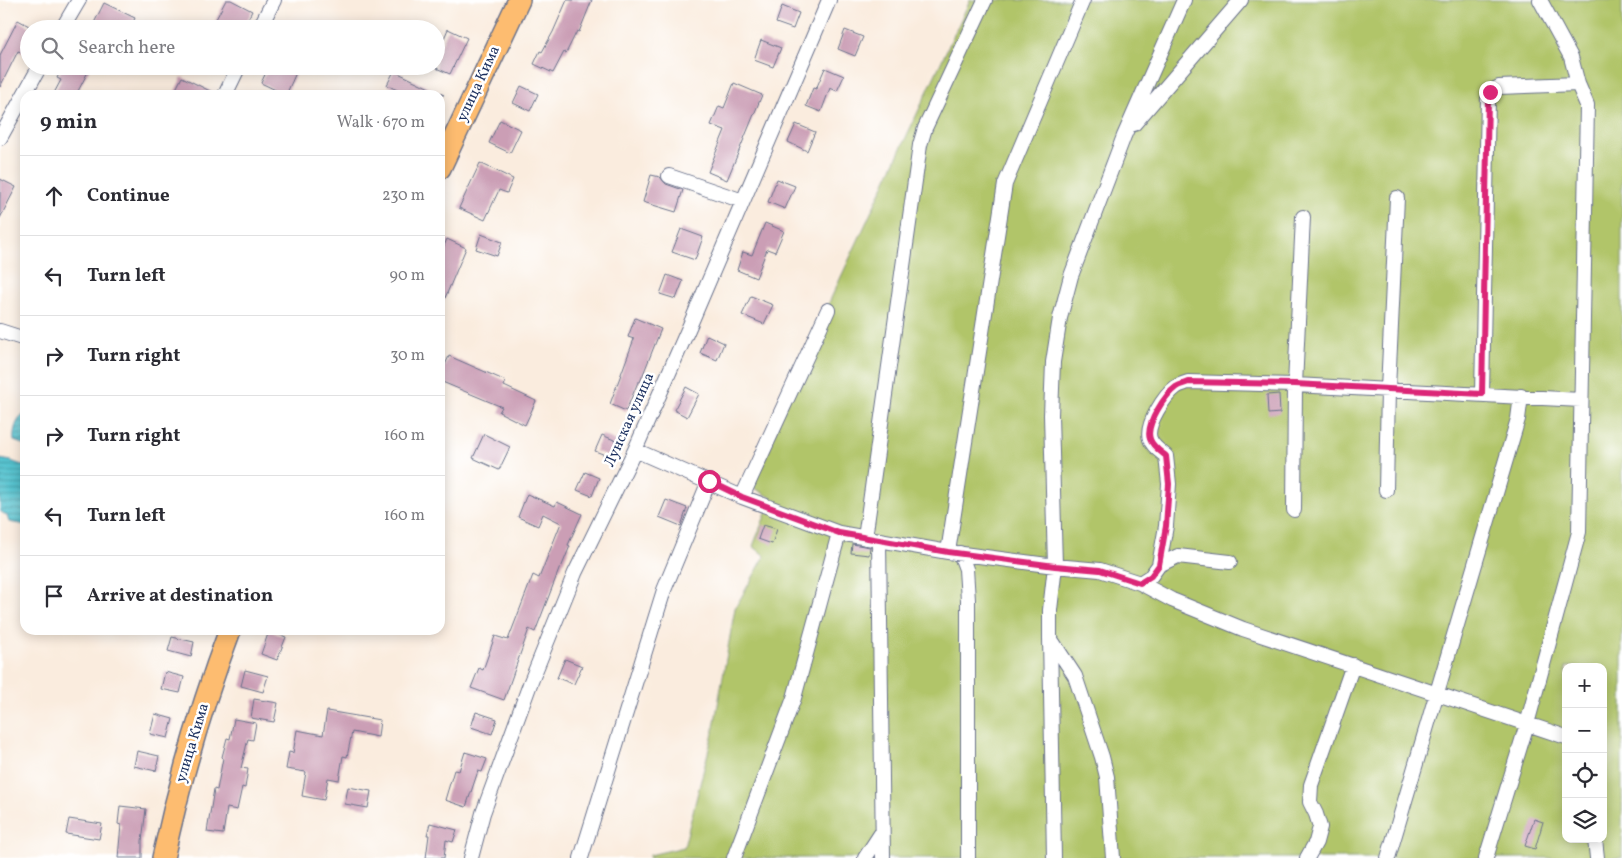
<!DOCTYPE html>
<meta charset="utf-8">
<style>
:root{--surface:#fff;--page:#f2f2f3;--text:#2b2b33;--muted:#7c7c81;--line:#e1e1e2}
body{margin:0;font-family:Vollkorn,serif;background:var(--page);color:var(--text)}
.controls{position:absolute;right:15px;bottom:15px;display:grid;overflow:hidden;border-radius:10px;box-shadow:0 2px 12px #0003}
.controls button{width:45px;height:45px;display:grid;place-items:center;padding:0;border:0;border-bottom:1px solid var(--line);background:var(--surface);color:var(--text);font:25px sans-serif}
.stop{position:absolute;width:15px;height:15px;margin:-11px;border:4px solid #db2777;border-radius:50%;background:#fff}
.stop.end{background:#db2777;border-color:#fff;box-shadow:0 1px 5px #0008}
.list{margin:0;padding:0;list-style:none}
h2{display:flex;justify-content:space-between;align-items:center;height:65px;margin:0;padding:0 20px;font-size:21px}
h2 small{font-size:16px;font-weight:400;color:var(--muted)}
.list li{display:grid;grid-template-columns:32px 1fr auto;gap:15px;align-items:center;box-sizing:border-box;height:80px;padding:0 20px;border-top:1px solid var(--line)}
.list b{display:block;font-size:19px;white-space:nowrap}
.list em{font-size:16px;font-style:normal;color:var(--muted)}
.icon{flex:none;width:28px;height:28px;fill:none;stroke:currentColor;stroke-width:2;stroke-linecap:round;stroke-linejoin:round}
.map{position:relative;flex:none;width:1622px;height:858px;overflow:hidden}
.search{position:absolute;background:var(--surface);box-shadow:0 2px 12px #0003;left:20px;top:20px;width:425px;height:55px;display:flex;align-items:center;gap:12px;box-sizing:border-box;padding:0 18px;border-radius:28px;color:var(--muted);font-size:19px}
.panel{position:absolute;background:var(--surface);box-shadow:0 2px 12px #0003;left:20px;top:90px;width:425px;height:545px;border-radius:15px}
.map>svg:first-child{display:block}
.green{fill:#b1c569;stroke:#667a64;fill-rule:evenodd}
.water{fill:url(#water-rules);stroke:#387996}
.building{fill:#cb9eb5}
.lines{fill:none;stroke-linecap:round;stroke-linejoin:round}
.minor-casing{stroke:#69718b;stroke-width:16}
.primary-casing{stroke:#69718b;stroke-width:24}
.minor{stroke:#fff;stroke-width:14}
.primary{stroke:#fdbc70;stroke-width:21}
.route{stroke:#db2777;stroke-width:6}
.labels{text-anchor:middle;dominant-baseline:central;stroke-width:5;stroke-linejoin:round;paint-order:stroke}
.street-label{font-size:15px;fill:#1b2f5e;stroke:#fff}
</style>
<div class="map">
<svg width="1622" height="858" viewBox="0 0 1622 858">
<defs>
<pattern id="water-rules" width="6" height="5" patternUnits="userSpaceOnUse" patternTransform="scale(1.25)"><rect width="6" height="5" fill="#56c3cf"/><path d="M0 2.5h6" fill="none" stroke="#469fab"/></pattern>
</defs>
<rect width="100%" height="100%" fill="#fff"/>
<filter id="ink" filterUnits="userSpaceOnUse"><feTurbulence type="fractalNoise" baseFrequency=".02" numOctaves="2"/><feDisplacementMap in="SourceGraphic" scale="10" xChannelSelector="R" yChannelSelector="G"/><feConvolveMatrix kernelMatrix="1 2 1 2 8 2 1 2 1" color-interpolation-filters="sRGB"/></filter>
<filter id="wash" filterUnits="userSpaceOnUse"><feTurbulence type="fractalNoise" baseFrequency=".0096" numOctaves="4" result="noise"/><feDisplacementMap in="SourceGraphic" scale="20" xChannelSelector="R" yChannelSelector="G"/><feGaussianBlur stdDeviation="1.12" result="paint"/><feColorMatrix in="noise" values="0 0 0 0 0 0 0 0 0 0 0 0 0 0 0 0 0 1.4 0 .05"/><feComposite in="paint" operator="in"/></filter>
<g filter="url(#wash)">
<rect width="100%" height="100%" fill="#faecde"/>
<path class="green" d="M970,0H1622V858H649L650,855L684,847L713,733L735,608L765,556L753,546L772,498L745,483ZM1566,667H1603V839H1566Z"/>
<path class="water" d="M25,413V445L14,441C13,430 16,420 25,413Z
M0,459L11,461L25,466V525L9,522L7,516L0,511Z"/>
<g id="blocks">
<path class="building" d="M226,0H231L252,11L243,29H225L214,23Z
M567,0H592L579,32L577,31L566,53L564,52L553,73L534,64L540,51L542,52L553,32Z
M104,3L135,18L130,29H91Z
M782,6L799,13L793,29L776,23Z
M18,20L29,26V47L25,54L18,51L0,87V55Z
M448,29L467,38L450,74L436,68V57Z
M845,30L863,37L855,56L838,49Z
M761,40L781,48L773,67L754,60Z
M63,66H91L76,95H53L61,80L57,78Z
M269,66H299L286,95L261,83Z
M825,68L844,76L837,91L830,88L821,112L806,106L813,88L816,89Z
M394,71L444,95H407L387,85Z
M182,77L216,94V95H173Z
M734,83L762,95L727,180L708,172L725,130L711,125L719,106L724,108Z
M521,86L538,94L530,111L513,103Z
M500,120L521,130L510,153L489,143Z
M796,124L815,132L807,151L788,142Z
M480,163L513,179L507,193L499,190L485,220L459,208Z
M651,175L660,177L666,184L683,190L676,212L643,202Z
M0,179L16,187L0,218Z
M777,179L795,186L785,209L768,202Z
M765,223L784,231L775,252L767,249L756,278L737,270L743,252L752,255Z
M681,229L703,237L695,260L672,252Z
M481,234L502,242L497,256L476,249Z
M447,239L466,248L440,310V255Z
M667,275L683,281L676,299L660,294Z
M751,296L773,305L764,324L742,315Z
M635,318L661,329L640,382H638L626,411L610,404L634,339L628,337Z
M707,335L724,343L717,360L700,353Z
M449,356L506,381L504,386L536,401L525,425L499,412L502,407L440,381V376Z
M686,387L699,394L687,417L674,410Z
M1279,394L1280,413L1268,414L1267,395Z
M484,434L510,447L499,470L473,458Z
M602,435L619,442L613,458L595,451Z
M585,472L599,478L592,496L577,490Z
M527,494L555,506L557,502L582,514L568,545L570,546L561,568L560,567L535,632L529,629L504,700L471,688L479,668L483,670L495,636L508,640L533,575L539,578L561,523L543,514L538,526L518,517Z
M666,500L687,508L681,526L659,517Z
M763,525L777,529L772,544L758,539Z
M852,544L870,547L869,555L851,553Z
M269,631L286,637L277,660L261,654Z
M172,637L194,642L191,657L168,651Z
M565,659L582,666L574,684L557,678Z
M245,670L268,676L263,692L241,686Z
M165,672L184,677L180,693L161,689Z
M254,699L278,703L274,722L251,718Z
M327,711L380,720L378,737L352,732L347,757L343,756L339,780L328,778L324,800L302,796L306,772L286,769L289,752L293,753L297,730L323,735Z
M476,712L497,719L492,734L471,727Z
M155,714L173,719L168,738L150,734Z
M234,719L256,723L253,740L248,739L241,768L248,769L245,788L242,787L237,810L227,808L223,834L207,832L214,789L217,790L223,758L222,757L227,738L230,739Z
M137,751L159,756L156,771L134,766Z
M465,752L487,759L482,772L478,771L466,807L445,800L454,770L459,771Z
M348,787L371,791L368,808L345,804Z
M120,806L146,809L142,841V858H118L121,825L118,824Z
M69,819L102,824L99,839L66,834Z
M1534,819L1543,822L1535,849L1525,846Z
M430,823L457,830L453,842L446,840L444,858H426L429,835H427Z"/>
</g>
</g>
<g filter="url(#ink)">
<use href="#blocks" fill-opacity="0" stroke="#69718b" stroke-width="1"/>
<g class="lines">
<g class="minor-casing">
<path id="minor" d="M62,29L79,0
M259,29L274,0
M225,95L239,66
M1134,124L1241,0
M0,138L40,66
M669,176L743,201
M0,331L25,339
M1482,394L1488,99L1490,92L1499,87L1578,84
M635,450L742,497L839,533L948,552L1055,566L1100,570L1140,583L1172,600L1243,629L1566,737
M1386,490L1388,389L1397,198
M742,497L828,310
M1294,510L1295,385L1303,217
M865,538L920,145L925,128L985,0
M879,540L883,858
M948,552L1005,184L1083,0
M960,553L966,569L968,600V858
M1159,565L1178,556L1230,562
M1140,583L1151,576L1159,565L1166,526L1169,484L1166,456C1161,452 1152,446 1150,439C1145,425 1165,395 1176,387C1180,384 1184,384 1188,382L1295,385L1581,400
M1050,638L1075,676L1102,757L1107,777L1113,858
M1595,839L1597,858
M471,858L483,813L530,684L575,573L635,450L690,325L829,0
M581,858L664,590L709,481
M734,858L794,698L839,533
M865,858L882,832
M1054,858L1050,637V610L1055,566L1051,415L1053,362L1060,318L1071,276L1124,136L1184,0
M1307,858L1316,842L1320,827L1316,814L1310,802L1311,785L1353,665
M1388,858L1518,419L1521,396
M1486,858L1527,724L1579,532L1587,105L1578,84L1571,57L1540,0"/>
</g>
<g class="primary-casing">
<path id="primary" d="M440,168L519,0
M163,858C180,780 202,704 230,630"/>
</g>
<use href="#minor" class="minor"/>
<use href="#primary" class="primary"/>
</g>
</g>
<g class="lines" filter="url(#ink)">
<path class="route" d="M709,481L742,497L839,533L948,552L1055,566L1100,570L1140,583L1151,576L1159,565L1166,526L1169,484L1166,456C1161,452 1152,446 1150,439C1145,425 1165,395 1176,387C1180,384 1184,384 1188,382L1295,384L1482,394L1488,99L1490,92"/>
</g>
<g class="labels">
<g class="street-label">
<text transform="translate(479 84) rotate(-65)">улица Кима</text>
<text transform="translate(630 420) rotate(-66)">Лунская улица</text>
<text transform="translate(193 743) rotate(-73)">улица Кима</text>
</g>
</g>
</svg>
<div class="controls">
<button>+</button>
<button>−</button>
<button><svg class="icon" aria-label="locate" viewBox="0 0 24 24"><circle cx="12" cy="12" r="6"/><path d="M12 2v4M12 18v4M2 12h4M18 12h4"/></svg></button>
<button><svg class="icon" aria-label="layers" viewBox="0 0 24 24"><path d="M12 4l9 5-9 5-9-5zM3 14l9 5 9-5"/></svg></button>
</div>
<div class="stop" style="left:709px;top:481px"></div>
<div class="stop end" style="left:1490px;top:92px"></div>
<div class="search"><svg class="icon" aria-label="search" viewBox="0 0 24 24"><circle cx="10" cy="10" r="6"/><path d="M15 15l6 6"/></svg>Search here</div>
<section class="panel">
<h2>9 min<small>Walk · 670 m</small></h2>
<ul class="list">
<li><svg class="icon" aria-label="ahead" viewBox="0 0 24 24"><path d="M12 20V5M6 11l6-6 6 6"/></svg><div><b>Continue</b></div><em>230 m</em></li>
<li><svg class="icon" aria-label="left" viewBox="0 0 24 24"><path d="M17 20v-9H6M10 6l-5 5 5 5"/></svg><div><b>Turn left</b></div><em>90 m</em></li>
<li><svg class="icon" aria-label="right" viewBox="0 0 24 24"><path d="M7 20v-9h11M14 6l5 5-5 5"/></svg><div><b>Turn right</b></div><em>30 m</em></li>
<li><svg class="icon" aria-label="right" viewBox="0 0 24 24"><path d="M7 20v-9h11M14 6l5 5-5 5"/></svg><div><b>Turn right</b></div><em>160 m</em></li>
<li><svg class="icon" aria-label="left" viewBox="0 0 24 24"><path d="M17 20v-9H6M10 6l-5 5 5 5"/></svg><div><b>Turn left</b></div><em>160 m</em></li>
<li><svg class="icon" aria-label="arrive" viewBox="0 0 24 24"><path d="M6 21V4h12l-3 4 3 4H6"/></svg><div><b>Arrive at destination</b></div></li>
</ul>
</section>
</div>
